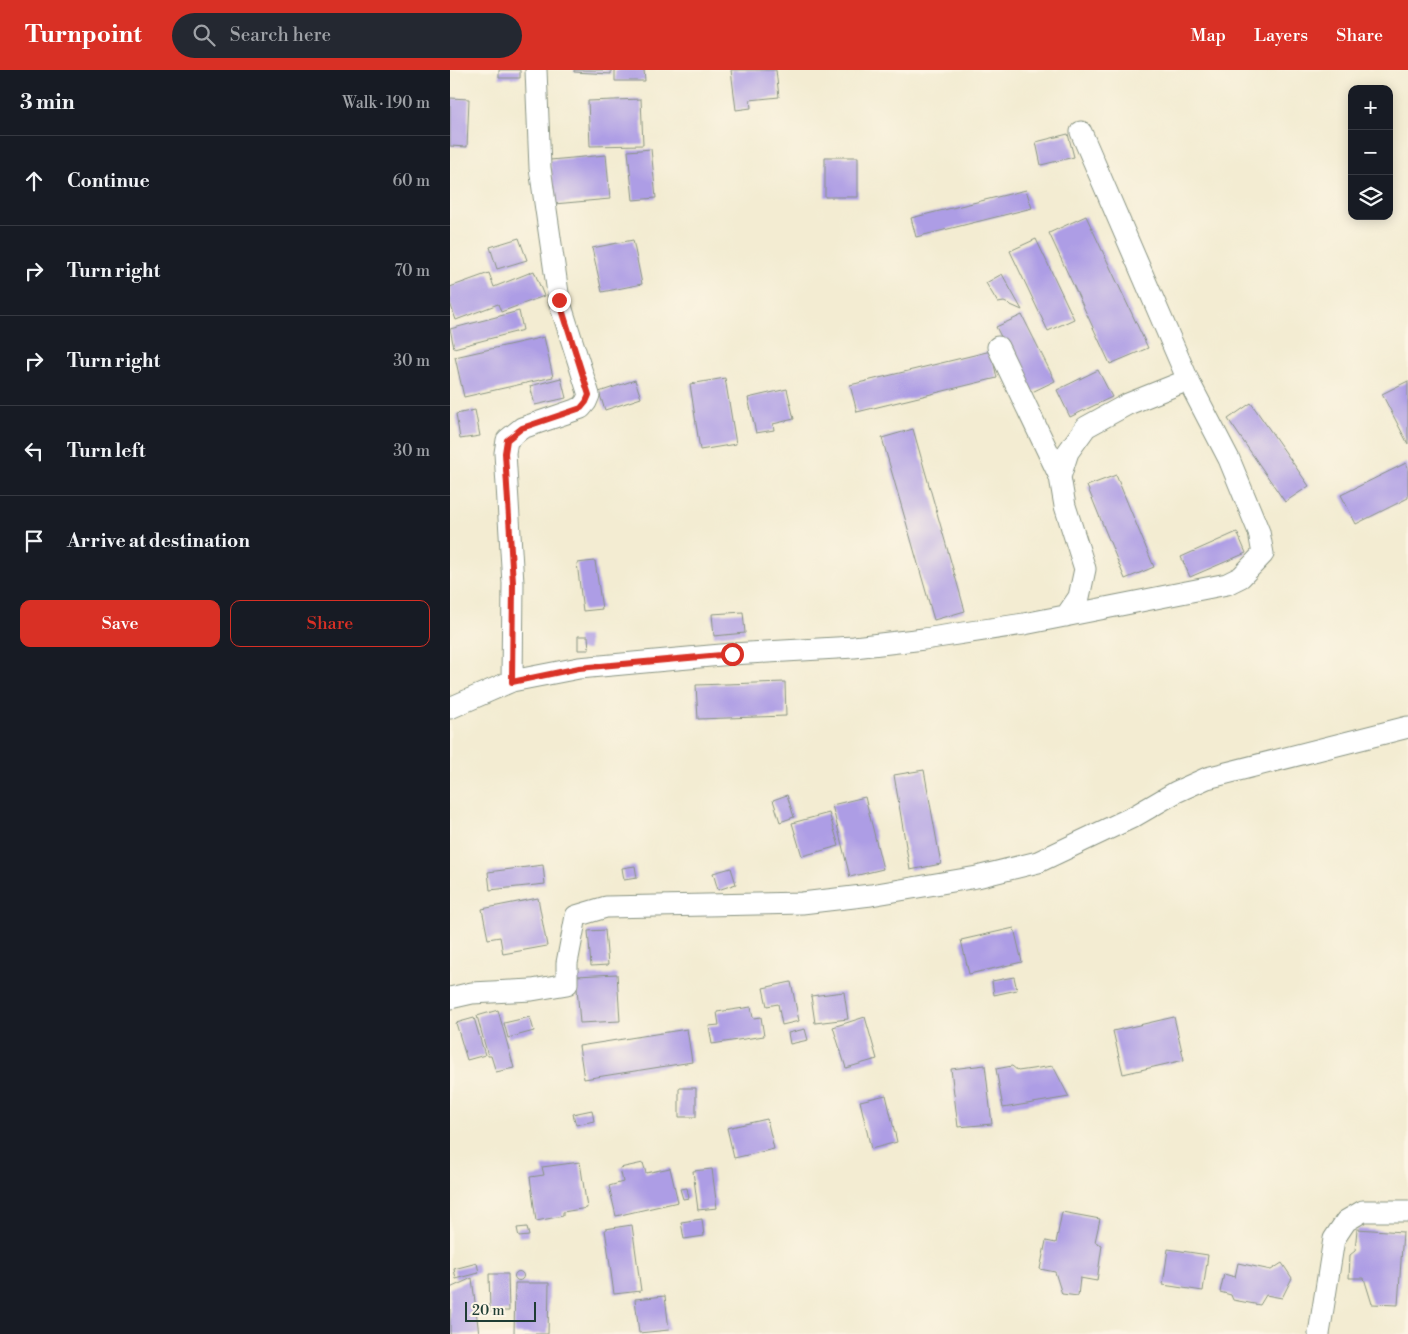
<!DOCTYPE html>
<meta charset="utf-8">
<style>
:root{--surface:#171b24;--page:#242831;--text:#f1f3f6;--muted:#9ea1a6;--line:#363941;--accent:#d93025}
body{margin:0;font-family:"Libre Bodoni",serif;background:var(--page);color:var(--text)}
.controls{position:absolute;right:15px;top:15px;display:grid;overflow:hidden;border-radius:10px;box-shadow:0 2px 12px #0003}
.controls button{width:45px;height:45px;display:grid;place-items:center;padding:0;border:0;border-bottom:1px solid var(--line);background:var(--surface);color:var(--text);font:25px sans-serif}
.scale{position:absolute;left:15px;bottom:12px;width:71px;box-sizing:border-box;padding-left:5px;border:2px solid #1f3d34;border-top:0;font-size:14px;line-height:18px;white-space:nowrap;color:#1f3d34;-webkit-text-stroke:4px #fcf5e5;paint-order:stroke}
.stop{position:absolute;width:15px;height:15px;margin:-11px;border:4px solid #d93025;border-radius:50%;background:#fff}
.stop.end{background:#d93025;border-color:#fff;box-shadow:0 1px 5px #0008}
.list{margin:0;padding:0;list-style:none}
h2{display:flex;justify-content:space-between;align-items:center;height:65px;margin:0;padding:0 20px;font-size:21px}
h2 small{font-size:16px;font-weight:400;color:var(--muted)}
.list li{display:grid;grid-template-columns:32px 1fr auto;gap:15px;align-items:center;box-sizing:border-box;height:90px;padding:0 20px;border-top:1px solid var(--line)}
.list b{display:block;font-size:19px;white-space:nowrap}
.list em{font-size:16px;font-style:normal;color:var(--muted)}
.actions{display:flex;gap:10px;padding:15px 20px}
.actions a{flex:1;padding:11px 0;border:1px solid var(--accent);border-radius:10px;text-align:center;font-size:18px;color:var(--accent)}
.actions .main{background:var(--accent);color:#fff}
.icon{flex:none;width:28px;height:28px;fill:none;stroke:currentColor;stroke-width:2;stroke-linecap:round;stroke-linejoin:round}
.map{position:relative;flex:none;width:958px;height:1264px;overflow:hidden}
header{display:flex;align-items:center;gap:30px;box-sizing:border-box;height:70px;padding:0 25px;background:var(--accent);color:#fff}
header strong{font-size:24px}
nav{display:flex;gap:28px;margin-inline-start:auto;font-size:18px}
.search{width:350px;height:45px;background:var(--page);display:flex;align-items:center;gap:12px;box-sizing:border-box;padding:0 18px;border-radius:28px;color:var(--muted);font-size:19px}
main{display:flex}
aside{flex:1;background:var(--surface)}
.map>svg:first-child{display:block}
.building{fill:#ad9de5}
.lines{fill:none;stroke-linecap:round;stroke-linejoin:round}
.street-casing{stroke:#899483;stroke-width:23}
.street{stroke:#fff;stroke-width:21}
.route{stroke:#d93025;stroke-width:6}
</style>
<header>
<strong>Turnpoint</strong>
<div class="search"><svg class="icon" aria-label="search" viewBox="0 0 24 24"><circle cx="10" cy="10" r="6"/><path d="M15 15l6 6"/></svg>Search here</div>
<nav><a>Map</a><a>Layers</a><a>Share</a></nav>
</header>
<main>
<aside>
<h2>3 min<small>Walk · 190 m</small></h2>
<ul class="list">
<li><svg class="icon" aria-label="ahead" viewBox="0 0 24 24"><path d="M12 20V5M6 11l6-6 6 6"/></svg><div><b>Continue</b></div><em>60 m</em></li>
<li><svg class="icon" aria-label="right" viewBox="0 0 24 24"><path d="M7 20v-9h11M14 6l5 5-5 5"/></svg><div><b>Turn right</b></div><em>70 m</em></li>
<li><svg class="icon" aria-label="right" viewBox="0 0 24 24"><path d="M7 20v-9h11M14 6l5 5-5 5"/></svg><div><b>Turn right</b></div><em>30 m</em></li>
<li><svg class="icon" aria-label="left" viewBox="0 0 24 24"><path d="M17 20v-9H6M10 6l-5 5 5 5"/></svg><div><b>Turn left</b></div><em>30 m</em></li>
<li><svg class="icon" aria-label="arrive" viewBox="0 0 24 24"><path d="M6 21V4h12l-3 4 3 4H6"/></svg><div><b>Arrive at destination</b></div></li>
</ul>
<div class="actions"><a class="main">Save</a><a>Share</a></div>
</aside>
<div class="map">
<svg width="958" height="1264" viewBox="0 0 958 1264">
<rect width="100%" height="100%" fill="#fcf5e5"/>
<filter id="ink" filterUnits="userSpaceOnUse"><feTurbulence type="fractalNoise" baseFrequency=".02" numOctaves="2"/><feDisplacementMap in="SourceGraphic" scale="10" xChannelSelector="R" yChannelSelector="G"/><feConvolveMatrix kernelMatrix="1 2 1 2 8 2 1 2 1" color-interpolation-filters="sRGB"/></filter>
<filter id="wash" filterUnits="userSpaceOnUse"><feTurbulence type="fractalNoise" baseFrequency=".0096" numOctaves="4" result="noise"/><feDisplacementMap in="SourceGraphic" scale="20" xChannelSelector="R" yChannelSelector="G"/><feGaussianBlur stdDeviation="1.12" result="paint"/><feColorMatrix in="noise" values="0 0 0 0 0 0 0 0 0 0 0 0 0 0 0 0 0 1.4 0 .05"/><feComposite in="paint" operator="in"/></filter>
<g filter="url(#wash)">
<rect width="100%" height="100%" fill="#f3ecd2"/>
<g id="blocks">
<path class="building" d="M49,0H70V8H49Z
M124,0H161V4L124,2Z
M165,0H194L195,11H165Z
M281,0H326L329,27L300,30L301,38L286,40Z
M0,28L19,29L17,77L0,76Z
M191,29L193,75L140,76L138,31Z
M618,64L624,87L591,95L586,72Z
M201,79L206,128L183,130L178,81Z
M156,85L160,129L104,134L100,90Z
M375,87H408V127H375Z
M576,120L582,138L466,167L461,148Z
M636,146L698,278L660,294L599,163Z
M69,168L77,190L47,199L40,177Z
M586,169L624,249L598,261L560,181Z
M183,170L192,214L152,222L142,178Z
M84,201L94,226L51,242L48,234L6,250L0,233V217L39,203L44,217Z
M552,204L572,240L554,232L548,233L536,213Z
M69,241L73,260L4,278L0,259Z
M572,245L605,311L580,323L546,257Z
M94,267L103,307L14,327L5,287Z
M541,281L547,308L407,342L400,315Z
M648,300L662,327L620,347L607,320Z
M111,308L116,328L85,335L80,316Z
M275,308L286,374L250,380L240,314Z
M185,310L191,328L155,340L149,322Z
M958,311V374L932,324Z
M337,319L344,349L323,354L324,360L306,363L298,328Z
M801,333L859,416L835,432L778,349Z
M25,340L30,366L10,369L6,344Z
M463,359L515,541L484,550L432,368Z
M956,393L958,397V428L906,454L891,425Z
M666,405L704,497L675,509L637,416Z
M787,462L796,483L740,507L731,487Z
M145,491L152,539L133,541L127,493Z
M293,542L295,563L264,566L262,544Z
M128,566H138L139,580H128Z
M335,612L336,646L248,649L246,615Z
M474,700L491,794L460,800L444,705Z
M337,725L344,747L330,752L323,730Z
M415,727L433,799L400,807L382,735Z
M379,743L389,776L352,786L342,753Z
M93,795L95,814L40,820L38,802Z
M185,796L187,808L174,810L172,798Z
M281,798L286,814L268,820L263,803Z
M88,828L97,876L53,884L50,867L38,869L32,839Z
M564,858L572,892L519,904L511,870Z
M155,860L158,895L141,896L138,861Z
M167,904L170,951L130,953L126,906Z
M564,907L567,920L544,925L542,911Z
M341,912L349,951L332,955L328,934L317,936L313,918Z
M394,922L398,949L365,953L361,926Z
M301,937L303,948L311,947L314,966L262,974L259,956L269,955L267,942Z
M48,940L64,998L46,1002L41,986H38L27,946Z
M80,947L84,961L58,968L54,953Z
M415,947L427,989L396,998L383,957Z
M724,947L734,990L673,1004L663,961Z
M24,948L35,985L17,990L6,953Z
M237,959L242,992L134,1009L129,976Z
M355,959L358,970L340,974L338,963Z
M535,995L542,1054L508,1057L501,999Z
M562,996L568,1001L603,996L619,1027L553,1038L546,999Z
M229,1018H246V1047H229Z
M436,1025L447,1072L421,1079L410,1031Z
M142,1040L144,1051L126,1055L123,1044Z
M317,1049L324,1079L284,1088L277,1058Z
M130,1092L137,1138L113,1142V1146L86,1151L80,1107L94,1105L92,1097Z
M193,1093L196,1103L220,1098L228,1132L166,1146L159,1116L173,1112L170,1098Z
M262,1099L267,1138L248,1140L243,1101Z
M237,1118L239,1128L233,1129L230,1119Z
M612,1142L650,1149L645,1172L652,1175L647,1211L630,1208L628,1226L612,1224L605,1202L590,1199L596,1171L606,1173Z
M252,1149L254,1166L234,1169L231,1152Z
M182,1155L191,1221L164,1224L155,1159Z
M77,1157L79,1166L69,1167L67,1158Z
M907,1159L953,1162L948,1235L922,1234L914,1208H899L900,1185L905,1181Z
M718,1179L758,1185L753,1221L713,1215Z
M27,1193L29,1203L6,1209L4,1199Z
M788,1193L821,1200L832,1193L842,1208L832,1228L816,1225L810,1235L783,1230L781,1225L770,1222L774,1204L785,1207Z
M64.5 1206a4.5 4.5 0 1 1 9 0a4.5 4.5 0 1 1-9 0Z
M39,1204H58L59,1241H40Z
M22,1208L29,1264H0V1218Z
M65,1213H99L98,1264H64Z
M215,1226L219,1260L189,1263L185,1229Z"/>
</g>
</g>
<g filter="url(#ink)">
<use href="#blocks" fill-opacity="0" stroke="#899483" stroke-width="1"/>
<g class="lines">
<g class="street-casing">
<path id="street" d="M631,62L738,310
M548,277L610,407
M62,611L63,513L55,383L57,370L72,358L131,338L136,332L139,325L109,230L90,98L86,0
M0,638L62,611L129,598L282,584L404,577L474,569L574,554L777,514L791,507L813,484L809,462L779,389L738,310L678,334L636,357L618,382L610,407L615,436L635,499L629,527L616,546
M0,928L22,923L82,920L117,914V893L126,846L156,837L352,833L421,825L527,807L588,792L683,747L726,722L757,708L958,657
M869,1264L884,1169L896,1151L913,1141H958"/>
</g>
<use href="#street" class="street"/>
</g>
</g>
<g class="lines" filter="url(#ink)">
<path class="route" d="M109,230L139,325L136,332L131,338L72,358L57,370L55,383L63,513L62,612L129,598L282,584"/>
</g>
</svg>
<div class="controls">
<button>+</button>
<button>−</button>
<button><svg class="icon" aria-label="layers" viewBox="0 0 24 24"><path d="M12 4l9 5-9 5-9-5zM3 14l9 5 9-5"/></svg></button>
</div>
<div class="scale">20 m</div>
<div class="stop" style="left:282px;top:584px"></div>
<div class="stop end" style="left:109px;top:230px"></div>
</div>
</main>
